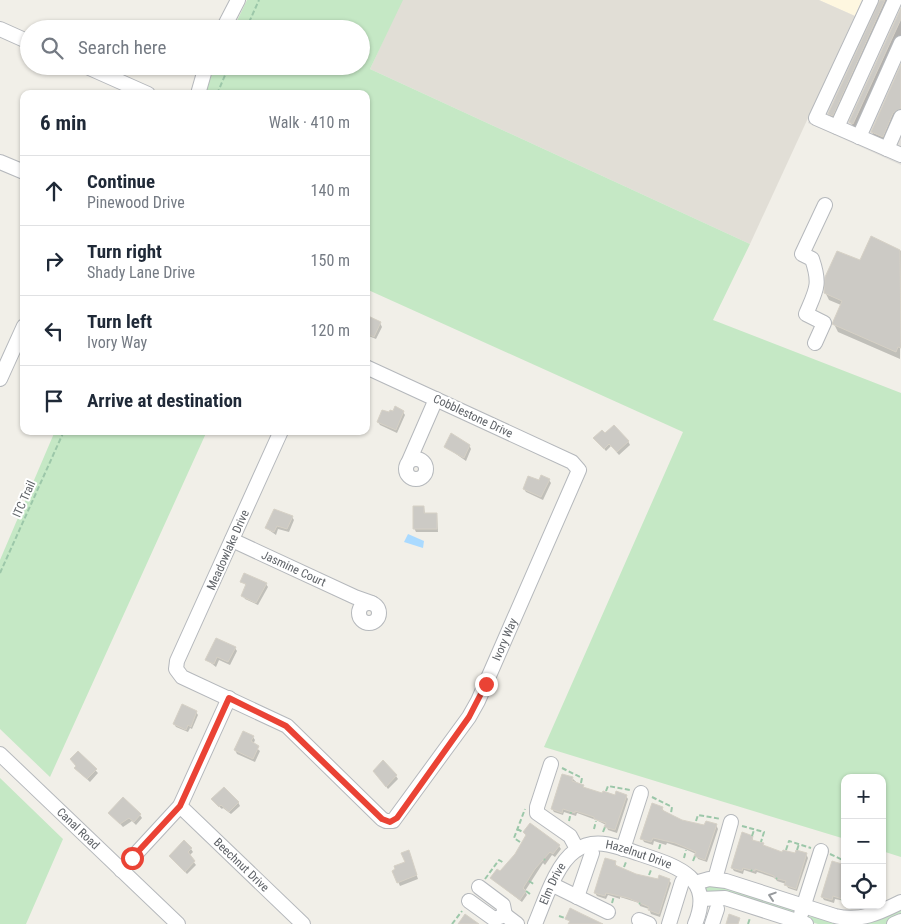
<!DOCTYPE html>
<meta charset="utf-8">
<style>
:root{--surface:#fff;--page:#f2f2f3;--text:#1f2937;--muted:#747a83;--line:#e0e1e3}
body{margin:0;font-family:"Roboto Condensed",sans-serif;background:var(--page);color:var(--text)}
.controls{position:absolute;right:15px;bottom:15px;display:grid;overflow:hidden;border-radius:10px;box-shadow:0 1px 4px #0004}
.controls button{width:45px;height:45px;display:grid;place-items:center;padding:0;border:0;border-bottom:1px solid var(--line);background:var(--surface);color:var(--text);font:25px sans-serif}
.stop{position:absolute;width:15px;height:15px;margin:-11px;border:4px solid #ea4335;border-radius:50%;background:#fff}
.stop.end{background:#ea4335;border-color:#fff;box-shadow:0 1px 5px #0008}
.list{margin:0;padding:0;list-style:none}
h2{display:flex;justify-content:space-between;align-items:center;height:65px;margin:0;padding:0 20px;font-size:21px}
h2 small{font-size:16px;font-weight:400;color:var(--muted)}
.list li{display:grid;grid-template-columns:32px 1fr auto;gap:15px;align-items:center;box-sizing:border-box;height:70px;padding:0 20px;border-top:1px solid var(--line)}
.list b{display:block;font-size:19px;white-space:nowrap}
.list p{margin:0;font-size:16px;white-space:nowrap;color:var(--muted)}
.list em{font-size:16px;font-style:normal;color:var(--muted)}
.icon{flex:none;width:28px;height:28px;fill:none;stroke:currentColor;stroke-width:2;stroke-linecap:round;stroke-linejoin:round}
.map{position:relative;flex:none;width:901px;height:924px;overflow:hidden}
.search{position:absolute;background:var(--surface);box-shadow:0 1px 4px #0004;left:20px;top:20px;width:350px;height:55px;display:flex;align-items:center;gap:12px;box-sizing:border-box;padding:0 18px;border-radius:28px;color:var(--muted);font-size:19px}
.panel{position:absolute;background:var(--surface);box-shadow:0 1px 4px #0004;left:20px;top:90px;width:350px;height:345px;border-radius:10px}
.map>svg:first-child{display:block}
.commercial{fill:#fef7e0}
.industrial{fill:#e0deda}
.education{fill:#e1ded6}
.green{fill:#c5e8c5}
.water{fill:#aadaff}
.shadow{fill:#0003}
.building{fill:#cccac5;stroke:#d6d1c6}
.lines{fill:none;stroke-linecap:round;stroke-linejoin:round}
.minor-casing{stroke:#b5b8bc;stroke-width:16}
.path{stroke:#9cc7a9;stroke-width:2;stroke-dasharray:5 2.5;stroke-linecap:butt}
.minor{stroke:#fff;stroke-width:14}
.oneway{stroke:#979a9d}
.route{stroke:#ea4335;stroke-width:6}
.labels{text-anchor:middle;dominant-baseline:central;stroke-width:4;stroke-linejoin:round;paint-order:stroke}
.street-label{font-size:12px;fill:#5f6368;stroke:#fff}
</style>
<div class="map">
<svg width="901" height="924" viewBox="0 0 901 924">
<rect width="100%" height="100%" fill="#f1efe8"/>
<path class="commercial" d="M819,0H862L855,16Z"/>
<path class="industrial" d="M862,0H901V165L808,123Z"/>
<path class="education" d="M402,0H819L855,16L750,244L370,69Z"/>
<path class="green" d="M247,0H403L370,69L750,244L713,320L901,393V857L882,851V778H845V839L544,747L683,432L366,289V94H203L216,66H361V29H233Z
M55,431H207L50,777L0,729V560Z
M0,778L63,839L26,924H0Z
M713,883L796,910L795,914L704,892V886Z
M901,906V916L886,924H818L808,921L807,916L841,921Z"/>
<path class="water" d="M408,534L424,541L423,548L404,542Z"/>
<path class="shadow" d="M880,0H894L833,121L829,114L880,4Z
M901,11V35L857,131L850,122Z
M901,68V117L887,144L876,140L872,132Z
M872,238L901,251L900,359L838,332L834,324L841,305L829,300L825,292L860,262Z
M366,317L380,323L382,327L376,339L366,335Z
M403,412L405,415L397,433L380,425L378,422L390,414Z
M597,441H628L630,445L619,455L611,446L606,451Z
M469,445L471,449L466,461L446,447Z
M549,480L551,483L543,500L526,492L524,489L540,481Z
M424,507L425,514H437L438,532H416L414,528Z
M292,517L294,520L289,532L278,529L276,535L266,528Z
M242,582L266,584L268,587L258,605L245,599L243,595L247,586Z
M235,648L237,651L230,665L219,660L216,667L207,660Z
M196,712L198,715L192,729L190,728L188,732L176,727L174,724Z
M253,737L255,740L253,745L260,751L255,762L237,754L235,750Z
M78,752L98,773L90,782L75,768Z
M376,774L396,776L398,779L388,789Z
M572,778L584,789L615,796H626L628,799L617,833L608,830L606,825L596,820L577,813L576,816L564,812L563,815L554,812L552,809Z
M238,802L240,806L231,814L223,808L222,809L215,803Z
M662,808L664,811L682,821L705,826L716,825L718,829L707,862L698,859L696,854L685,849L667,843L666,845L654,841L653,845L644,842L642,838Z
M110,813L140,815L142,818L136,825L132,821L123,827Z
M525,833L559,846L561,849L555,857L552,855L545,865L543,863L525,891L527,895L522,902L491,878L500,873L516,855L527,836Z
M752,837L754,842L764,847L783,853L806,854L808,858L797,891L788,888L786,884L777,881L775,878L757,872L756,874L744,870L743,874L734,871L732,868Z
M191,849L193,852L189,856L196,865L187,874L170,856Z
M410,855L418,879L400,886L393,871L406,863Z
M615,862L617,867L635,875L659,881L669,880L671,883L660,917L651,914L649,909L640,906L639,903L620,897V899L608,895L606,899L597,896L595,893Z
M845,872V901L835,899L834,903L824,900L822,897Z"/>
<path class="building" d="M880,0H885L833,116L828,114Z
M901,8V19L853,124L849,122Z
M901,64V108L893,113L883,137L871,132Z
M871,236L900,250L901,348L898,347L896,352L832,324L842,301L824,293L825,277L837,251L860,260Z
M366,315L381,322L374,337L366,333Z
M395,406L404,411L396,430L377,422L382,410L389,412L390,410L393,411Z
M614,425L629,441L617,452L609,444L604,449L593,438L602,430L605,433Z
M451,433L470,445L464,458L444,447Z
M541,475L550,479L541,497L523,489L528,476L539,480Z
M413,506H424V513H437V529H413Z
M274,509L293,516L287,529L277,526L274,532L265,528Z
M244,573L267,583L256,603L241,596L246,584L240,582Z
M216,638L236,647L228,662L217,657L214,664L205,660Z
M182,704L197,711L191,727L188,725L186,730L173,724Z
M243,731L254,736L251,741L259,746L253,759L234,750Z
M78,751L97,769L87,779L74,768L76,766L70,759Z
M383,760L397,775L386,787L373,771Z
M562,774L573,777L572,781L584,785L583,787L602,793L603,791L615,795L616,791L627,795L615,830L604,827L606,823L594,819V817L575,811V813L563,809L562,813L551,809Z
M224,787L239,802L229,812L221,805L219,807L211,799Z
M123,797L141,814L134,822L129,818L120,824L108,813Z
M652,803L663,807L662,810L682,820L704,825L706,821L717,824L705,860L694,856L696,852L675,843L653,838L651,842L640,839Z
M530,823L560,845L553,854L550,852L535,869L523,888L526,891L520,900L490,878L497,869L500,871L515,854L526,835L523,832Z
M742,832L753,836L752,840L764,843L763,845L782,852L783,850L795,853L796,850L807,853L796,889L784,885L786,881L774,878V876L755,869V871L743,868L742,871L731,868Z
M184,840L192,848L188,852L195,861L185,872L169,856Z
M409,850L417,875L397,883L392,871L395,869L394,866L405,862L401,853Z
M605,858L616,861L615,865L636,874L658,879L659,875L670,879L659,914L648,910L649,907L628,898L606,893L605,896L594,893Z
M832,861L845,865V900L833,896L832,900L821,897Z
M570,908L580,913L603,924H568L570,921L565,919Z
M465,914L479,924H458Z
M729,914L740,918L738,924H726Z"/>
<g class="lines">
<g class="minor-casing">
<g id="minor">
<path d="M871,0L816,118L901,155"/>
<path d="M0,29L29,42"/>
<path d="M223,29L238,0"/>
<path d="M85,66L148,94"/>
<path d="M198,94L206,66"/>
<path d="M837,127L895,0"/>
<path d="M859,137L901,43"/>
<path d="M887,149L901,117"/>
<path d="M0,162L24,172"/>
<path d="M815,343L824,323L806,314C816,290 821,285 812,259L802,254L825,205"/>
<path d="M0,379L24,326"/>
<path id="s1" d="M281,431L177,661L176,669L182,677L287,726L382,819L386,821H393L469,717L478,701L579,470L572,462L366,367"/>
<circle cx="416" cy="469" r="10"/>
<path d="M409,461L436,399"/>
<path id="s2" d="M232,540L355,597L372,603"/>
<circle cx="369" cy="613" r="10"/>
<path id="s3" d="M0,754L178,924"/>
<path d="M551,764L537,807V813L570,836L577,849"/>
<path id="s4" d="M180,806L303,924"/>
<path d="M623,849L641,793"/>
<path d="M121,870L180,806L229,698"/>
<path d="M715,879L731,822"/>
<path d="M695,883L709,879L726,881L835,916C860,922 879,913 901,902"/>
<path d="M553,885L608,912"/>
<path d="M577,897L592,853"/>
<path d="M701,899L725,898L806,924"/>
<path d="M469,901L494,919L505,915L503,905L479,887"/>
<path d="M801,914L821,851"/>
<path d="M505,915L517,924"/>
<path d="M639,920L649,924"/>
<path id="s5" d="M535,924C544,903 556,864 575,851C595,836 618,847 640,854C676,866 715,877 695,924"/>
<path d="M669,924L682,882"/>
<path d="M712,924L717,909"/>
<path d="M894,924L901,921"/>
</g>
</g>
<path class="path" d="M246,29L259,0
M217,94L229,66
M0,573L64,431
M562,768L582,778L581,783
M606,791L608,786L630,790
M652,797L672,807L671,813
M569,821L571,812
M696,821L698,815L721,819
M742,826L764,832L761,842
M517,829L523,832
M594,829L596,821
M603,832L605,827
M752,836L754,830
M520,842L514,838L525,809
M659,849L661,842
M786,850L789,841L811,848
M797,850L799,844
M830,854L845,861
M684,858L686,850
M544,860L545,859
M693,861L695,856
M624,867L626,862
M751,870L752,871
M649,875L651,870
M776,878L777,879
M485,879L499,860L504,863
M529,881L535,885
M526,891L530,894
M841,899L843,900
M612,903L614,896
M639,903L640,904
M559,916L565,918
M452,924L462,911
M748,924L750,918"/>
<use href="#minor" class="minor"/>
</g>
<defs><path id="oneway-chevron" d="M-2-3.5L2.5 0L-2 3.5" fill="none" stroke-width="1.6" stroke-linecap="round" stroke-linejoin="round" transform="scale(1.25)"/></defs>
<use class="oneway" href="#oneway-chevron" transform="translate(772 896) rotate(-162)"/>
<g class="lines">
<path class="route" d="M132,858L180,806L229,698L286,726L382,819L390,822L397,818L469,717L486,684"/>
</g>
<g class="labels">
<g class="street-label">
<text transform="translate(473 416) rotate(25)">Cobblestone Drive</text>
<text transform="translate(24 499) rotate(-66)">ITC Trail</text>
<text transform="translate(228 550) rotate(-66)">Meadowlake Drive</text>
<text stroke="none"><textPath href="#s2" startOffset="68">Jasmine Court</textPath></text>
<text stroke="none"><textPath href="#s1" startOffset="745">Ivory Way</textPath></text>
<text stroke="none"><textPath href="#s3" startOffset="108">Canal Road</textPath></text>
<text stroke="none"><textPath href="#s5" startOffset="151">Hazelnut Drive</textPath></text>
<text stroke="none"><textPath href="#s4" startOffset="85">Beechnut Drive</textPath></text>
<text stroke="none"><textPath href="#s5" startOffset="44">Elm Drive</textPath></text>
</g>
</g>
</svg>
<div class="controls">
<button>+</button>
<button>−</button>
<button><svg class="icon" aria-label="locate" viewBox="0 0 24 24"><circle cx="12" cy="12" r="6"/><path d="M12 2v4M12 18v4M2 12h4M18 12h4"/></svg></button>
</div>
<div class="stop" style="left:132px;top:858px"></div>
<div class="stop end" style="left:486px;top:684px"></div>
<div class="search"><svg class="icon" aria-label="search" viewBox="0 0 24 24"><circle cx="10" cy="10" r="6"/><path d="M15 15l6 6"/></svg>Search here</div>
<section class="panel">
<h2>6 min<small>Walk · 410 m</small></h2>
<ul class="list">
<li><svg class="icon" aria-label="ahead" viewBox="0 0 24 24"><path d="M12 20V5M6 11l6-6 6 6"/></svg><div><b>Continue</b><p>Pinewood Drive</p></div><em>140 m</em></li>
<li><svg class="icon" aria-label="right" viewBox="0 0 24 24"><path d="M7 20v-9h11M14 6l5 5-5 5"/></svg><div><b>Turn right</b><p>Shady Lane Drive</p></div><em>150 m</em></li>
<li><svg class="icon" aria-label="left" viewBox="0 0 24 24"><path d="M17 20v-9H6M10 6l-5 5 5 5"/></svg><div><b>Turn left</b><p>Ivory Way</p></div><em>120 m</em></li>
<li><svg class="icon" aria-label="arrive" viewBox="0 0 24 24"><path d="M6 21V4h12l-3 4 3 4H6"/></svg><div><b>Arrive at destination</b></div></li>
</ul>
</section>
</div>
